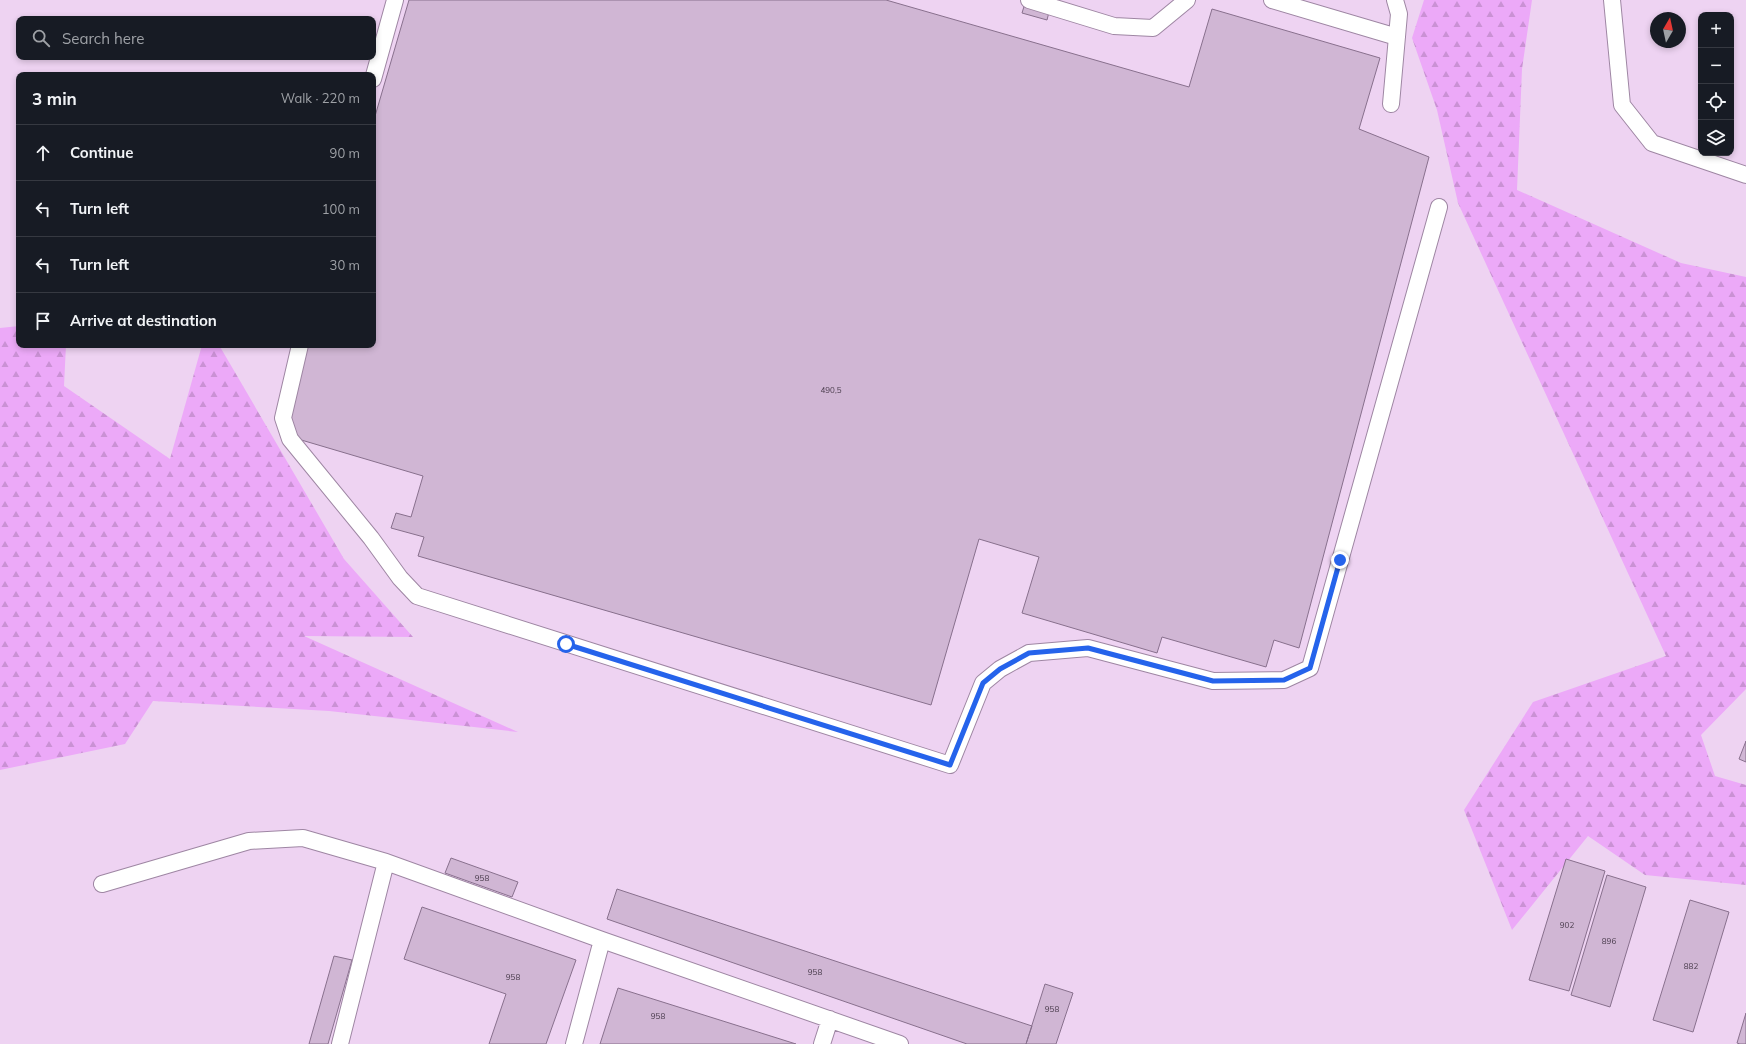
<!DOCTYPE html>
<meta charset="utf-8">
<style>
:root{--surface:#171b24;--page:#20242c;--text:#f1f3f6;--muted:#9ea1a6;--line:#363941}
body{margin:0;font-family:Mulish,sans-serif;background:var(--page);color:var(--text)}
.controls{position:absolute;right:12px;top:12px;display:grid;overflow:hidden;border-radius:8px;box-shadow:0 2px 6px #0003}
.controls button{width:36px;height:36px;display:grid;place-items:center;padding:0;border:0;border-bottom:1px solid var(--line);background:var(--surface);color:var(--text);font:20px sans-serif}
.compass{position:absolute;left:1650px;top:12px;width:36px;height:36px;border-radius:50%;background:var(--surface);box-shadow:0 2px 6px #0003;rotate:9deg}
.stop{position:absolute;width:12px;height:12px;margin:-9px;border:3px solid #2563eb;border-radius:50%;background:#fff}
.stop.end{background:#2563eb;border-color:#fff;box-shadow:0 1px 4px #0008}
.list{margin:0;padding:0;list-style:none}
h2{display:flex;justify-content:space-between;align-items:center;height:52px;margin:0;padding:0 16px;font-size:17px}
h2 small{font-size:13px;font-weight:400;color:var(--muted)}
.list li{display:grid;grid-template-columns:26px 1fr auto;gap:12px;align-items:center;box-sizing:border-box;height:56px;padding:0 16px;border-top:1px solid var(--line)}
.list b{display:block;font-size:15px;white-space:nowrap}
.list em{font-size:13px;font-style:normal;color:var(--muted)}
.icon{flex:none;width:22px;height:22px;fill:none;stroke:currentColor;stroke-width:2;stroke-linecap:round;stroke-linejoin:round}
.map{position:relative;flex:none;width:1746px;height:1044px;overflow:hidden}
.search{position:absolute;background:var(--surface);box-shadow:0 2px 6px #0003;left:16px;top:16px;width:360px;height:44px;display:flex;align-items:center;gap:10px;box-sizing:border-box;padding:0 14px;border-radius:8px;color:var(--muted);font-size:15px}
.panel{position:absolute;background:var(--surface);box-shadow:0 2px 6px #0003;left:16px;top:72px;width:360px;height:276px;border-radius:8px}
.map>svg:first-child{display:block}
.forest{fill:url(#forest-firs)}
.building{fill:#d0b6d4;stroke:#88708d}
.lines{fill:none;stroke-linecap:round;stroke-linejoin:round}
.service-casing{stroke:#9e86a3;stroke-width:18}
.service{stroke:#fff;stroke-width:16}
.route{stroke:#2563eb;stroke-width:5}
.labels{text-anchor:middle;dominant-baseline:central;stroke-width:3.5;stroke-linejoin:round;paint-order:stroke}
.number-label{font-size:8px;fill:#493c4c}
</style>
<div class="map">
<svg width="1746" height="1044" viewBox="0 0 1746 1044">
<defs>
<pattern id="forest-firs" width="22" height="20" patternUnits="userSpaceOnUse"><rect width="22" height="20" fill="#eca9f8"/><path d="M5 1l3.5 6h-7zM16 11l3.5 6h-7z" fill="#ca91d4"/></pattern>
</defs>
<rect width="100%" height="100%" fill="#eed3f2"/>
<path class="forest" d="M1424,0H1532L1522,69L1517,190L1681,263L1746,277V689L1701,735L1715,776L1746,785V885L1645,875L1588,836L1512,930L1464,810L1533,702L1666,656L1458,203L1437,110L1412,38Z
M19,326V345H66L64,386L170,459L202,345H219L344,559L413,637L304,636L518,732L329,711L153,701L125,744L0,770V328Z"/>
<path class="building" d="M409,0H886L1189,87L1212,9L1380,58L1359,129L1429,157L1299,648L1274,640L1266,667L1162,637L1157,653L1022,613L1039,557L979,539L931,705L418,556L424,537L391,528L396,513L411,517L423,476L281,434L308,345H373V123Z
M1026,0H1052L1047,20L1022,13Z
M1746,741V762L1739,759Z
M451,858L518,882L512,897L445,873Z
M1566,859L1605,871L1569,991L1529,980Z
M1607,875L1646,887L1610,1007L1571,995Z
M617,889L1032,1026L1026,1044H967L607,919Z
M1690,900L1729,912L1693,1032L1653,1020Z
M422,907L576,960L546,1044H489L506,994L404,959Z
M334,956L352,960L328,1044H309Z
M1045,984L1073,993L1056,1044H1026Z
M618,988L796,1044H600Z
M1746,1013V1044H1740L1737,1043Z"/>
<g class="lines">
<g class="service-casing">
<path id="service" d="M1029,0L1114,26L1153,28L1187,0
M1272,0L1397,37
M1612,0L1622,105L1652,143L1746,175
M373,79L395,0
M1391,104L1399,14L1395,0
M300,345L283,418L290,439L371,538L400,578L417,596L950,765L983,683L1000,669L1029,653L1088,648L1213,681L1284,680L1310,668L1439,207
M102,884L249,841L303,838L386,862
M340,1044L386,862L602,940L900,1044
M574,1044L602,940
M822,1044L830,1019"/>
</g>
<use href="#service" class="service"/>
</g>
<g class="lines">
<path class="route" d="M566,644L950,765L983,683L1000,669L1029,653L1088,648L1213,681L1284,680L1310,668L1340,560"/>
</g>
<g class="labels">
<g class="number-label">
<text x="831" y="390">490,5</text>
<text x="482" y="878">958</text>
<text x="1567" y="925">902</text>
<text x="1609" y="941">896</text>
<text x="1691" y="966">882</text>
<text x="815" y="972">958</text>
<text x="513" y="977">958</text>
<text x="1052" y="1009">958</text>
<text x="658" y="1016">958</text>
</g>
</g>
</svg>
<div class="controls">
<button>+</button>
<button>−</button>
<button><svg class="icon" aria-label="locate" viewBox="0 0 24 24"><circle cx="12" cy="12" r="6"/><path d="M12 2v4M12 18v4M2 12h4M18 12h4"/></svg></button>
<button><svg class="icon" aria-label="layers" viewBox="0 0 24 24"><path d="M12 4l9 5-9 5-9-5zM3 14l9 5 9-5"/></svg></button>
</div>
<svg class="compass" viewBox="-18 -18 36 36"><path d="M0-13l5 13h-10z" fill="#e53935"/><path d="M0 13l5-13h-10z" fill="#9ea1a6"/></svg>
<div class="stop" style="left:566px;top:644px"></div>
<div class="stop end" style="left:1340px;top:560px"></div>
<div class="search"><svg class="icon" aria-label="search" viewBox="0 0 24 24"><circle cx="10" cy="10" r="6"/><path d="M15 15l6 6"/></svg>Search here</div>
<section class="panel">
<h2>3 min<small>Walk · 220 m</small></h2>
<ul class="list">
<li><svg class="icon" aria-label="ahead" viewBox="0 0 24 24"><path d="M12 20V5M6 11l6-6 6 6"/></svg><div><b>Continue</b></div><em>90 m</em></li>
<li><svg class="icon" aria-label="left" viewBox="0 0 24 24"><path d="M17 20v-9H6M10 6l-5 5 5 5"/></svg><div><b>Turn left</b></div><em>100 m</em></li>
<li><svg class="icon" aria-label="left" viewBox="0 0 24 24"><path d="M17 20v-9H6M10 6l-5 5 5 5"/></svg><div><b>Turn left</b></div><em>30 m</em></li>
<li><svg class="icon" aria-label="arrive" viewBox="0 0 24 24"><path d="M6 21V4h12l-3 4 3 4H6"/></svg><div><b>Arrive at destination</b></div></li>
</ul>
</section>
</div>
